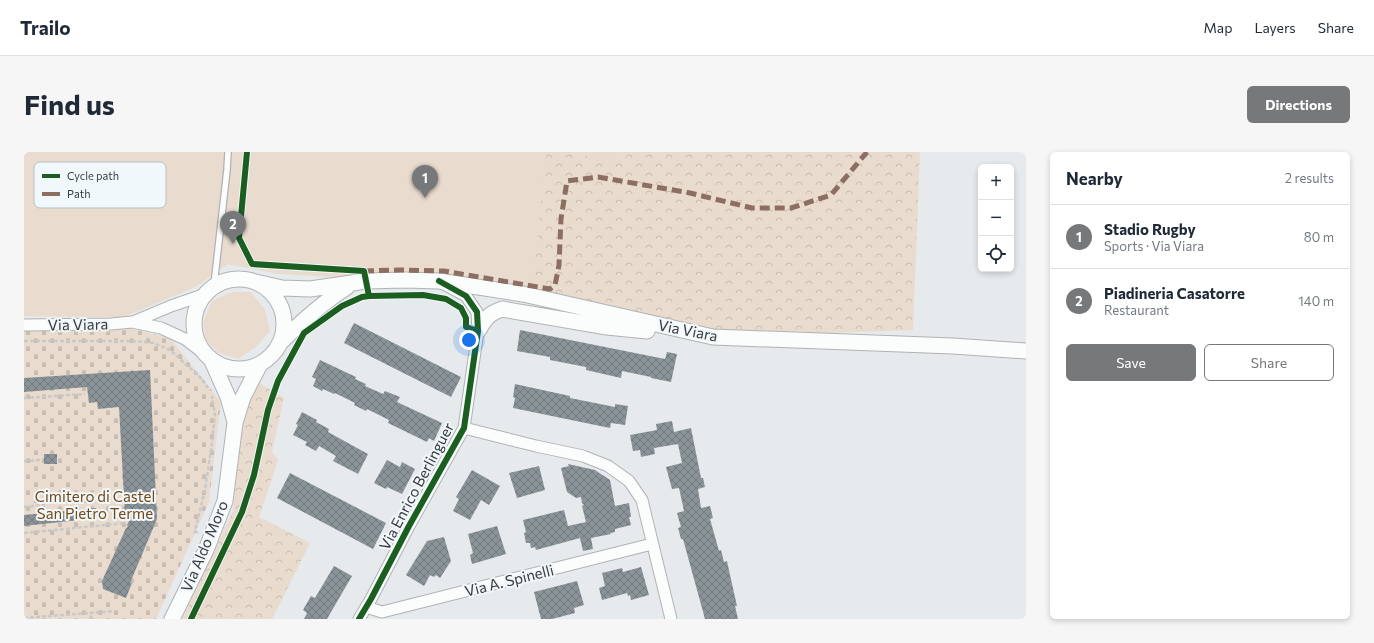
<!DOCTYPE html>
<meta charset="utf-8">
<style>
:root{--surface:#fff;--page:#f6f6f7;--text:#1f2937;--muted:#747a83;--line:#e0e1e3;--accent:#76787a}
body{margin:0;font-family:Commissioner,sans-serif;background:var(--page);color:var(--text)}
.controls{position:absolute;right:12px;top:12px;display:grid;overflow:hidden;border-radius:6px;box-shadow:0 2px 6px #0003}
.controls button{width:36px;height:36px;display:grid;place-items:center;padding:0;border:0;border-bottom:1px solid var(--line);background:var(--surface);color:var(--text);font:20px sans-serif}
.you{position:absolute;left:445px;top:188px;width:14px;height:14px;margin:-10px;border:3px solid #fff;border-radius:50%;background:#1a73e8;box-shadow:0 0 0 6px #1a73e833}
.badge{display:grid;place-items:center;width:26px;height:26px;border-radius:50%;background:var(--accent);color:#fff;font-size:13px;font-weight:700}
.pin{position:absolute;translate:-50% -33px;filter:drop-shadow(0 1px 2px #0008)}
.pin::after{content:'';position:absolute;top:21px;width:14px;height:12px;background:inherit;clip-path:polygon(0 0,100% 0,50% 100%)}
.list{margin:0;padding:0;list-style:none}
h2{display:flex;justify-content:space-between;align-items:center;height:52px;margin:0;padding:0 16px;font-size:17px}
h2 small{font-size:13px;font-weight:400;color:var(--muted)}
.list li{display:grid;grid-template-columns:26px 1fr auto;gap:12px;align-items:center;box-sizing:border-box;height:64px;padding:0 16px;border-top:1px solid var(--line)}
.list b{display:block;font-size:15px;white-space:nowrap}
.list p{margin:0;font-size:13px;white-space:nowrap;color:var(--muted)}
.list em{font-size:13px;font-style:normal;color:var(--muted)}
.actions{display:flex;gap:8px;padding:12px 16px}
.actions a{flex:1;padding:9px 0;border:1px solid var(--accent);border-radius:6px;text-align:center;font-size:14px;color:var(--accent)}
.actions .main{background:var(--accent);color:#fff}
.icon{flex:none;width:22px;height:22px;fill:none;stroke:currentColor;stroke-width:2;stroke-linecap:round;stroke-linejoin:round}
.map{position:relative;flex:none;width:1002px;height:467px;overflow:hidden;border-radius:6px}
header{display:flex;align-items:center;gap:24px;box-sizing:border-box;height:56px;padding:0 20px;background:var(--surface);border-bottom:1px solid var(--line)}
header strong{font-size:19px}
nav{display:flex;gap:22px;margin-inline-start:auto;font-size:14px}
.intro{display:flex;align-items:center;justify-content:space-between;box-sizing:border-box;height:96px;padding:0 24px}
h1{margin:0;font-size:28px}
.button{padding:10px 18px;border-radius:6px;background:var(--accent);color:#fff;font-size:14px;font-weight:700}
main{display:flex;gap:24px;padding:0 24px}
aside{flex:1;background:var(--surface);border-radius:6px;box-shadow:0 2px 6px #0003}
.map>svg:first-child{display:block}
.cemetery{fill:url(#cemetery-stones)}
.park{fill:url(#park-crowns)}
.garden{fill:#e9dbce}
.building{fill:url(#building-cross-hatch)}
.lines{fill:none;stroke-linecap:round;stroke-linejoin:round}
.lane-casing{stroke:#b0b3b4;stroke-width:8}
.street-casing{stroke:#b0b3b4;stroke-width:13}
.secondary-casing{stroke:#b0b3b4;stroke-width:17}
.path{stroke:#c8caca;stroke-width:2.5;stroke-dasharray:4 2;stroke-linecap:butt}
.lane{stroke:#fbfcfc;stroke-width:5.5}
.street{stroke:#fbfcfc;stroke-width:11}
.secondary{stroke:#fbfcfc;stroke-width:15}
.quiet{stroke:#8d6e63;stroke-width:5;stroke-dasharray:10 5;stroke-linecap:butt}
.cycleway-casing{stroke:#f1f8fb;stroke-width:8}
.cycleway{stroke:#1b5e20;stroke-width:6}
.labels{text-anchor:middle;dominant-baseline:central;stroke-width:4;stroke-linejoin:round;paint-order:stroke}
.street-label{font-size:15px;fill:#393b3d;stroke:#f1f8fb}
.park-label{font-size:15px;fill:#744815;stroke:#f1f8fb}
.key{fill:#f1f8fb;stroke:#babfc2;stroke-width:1}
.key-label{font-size:11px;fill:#393b3d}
</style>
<header>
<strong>Trailo</strong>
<nav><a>Map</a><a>Layers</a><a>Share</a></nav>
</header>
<div class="intro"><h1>Find us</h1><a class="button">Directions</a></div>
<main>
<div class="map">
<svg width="1002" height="467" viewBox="0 0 1002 467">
<defs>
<pattern id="cemetery-stones" width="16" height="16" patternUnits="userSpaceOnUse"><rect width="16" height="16" fill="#e9dbce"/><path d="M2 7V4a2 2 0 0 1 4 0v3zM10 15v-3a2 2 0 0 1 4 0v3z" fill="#c9bdb2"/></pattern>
<pattern id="park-crowns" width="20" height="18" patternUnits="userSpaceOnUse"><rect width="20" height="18" fill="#e9dbce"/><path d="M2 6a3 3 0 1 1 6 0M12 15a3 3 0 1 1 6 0" fill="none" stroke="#c9bdb2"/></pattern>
<pattern id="building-cross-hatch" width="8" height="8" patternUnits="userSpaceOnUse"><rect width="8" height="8" fill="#8a9498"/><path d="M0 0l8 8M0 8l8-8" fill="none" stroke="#727a7d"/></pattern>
</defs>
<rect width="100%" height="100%" fill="#e6eaec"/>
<path class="cemetery" d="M0,176L109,177L146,186L197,250L185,350L132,467H0Z"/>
<path class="park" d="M0,0H896L889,178L689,185L340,119L255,122L204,112L171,135L99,165L0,164Z
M232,229L260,246L248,300L254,308L235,365L286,391L248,467H158L209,359L218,273Z"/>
<path class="garden" d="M0,0H522L508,143L492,149L418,131L255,122L204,112L171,135L99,165L0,164Z
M552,0H606L602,5L568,6Z
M208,140H227L241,158L246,179L232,195L214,207L195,201L182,188L179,170L188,149Z"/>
<path class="building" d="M330,171L437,225L427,245L320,191Z
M496,178L641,207L643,200L653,202L647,230L627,226V225L598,219L597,226L562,218V215L526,208V205L493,199Z
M296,208L332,225L331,227L342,232L341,234L359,242L361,239L376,245L373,250L418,271L410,289L405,286L403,290L364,271L365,268L343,257L342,259L330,253L331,251L311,241L310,242L299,237L298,239L289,234L292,227L288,225Z
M126,218L133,367L106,431H108L102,446L79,437L78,429L102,376L104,375L103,373L108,363H101L95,255L74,257L73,250L65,251L63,235L0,240V226Z
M491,232L546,244V246L591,255V252L604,254L601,273L587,271L586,276L489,256L491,246L489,245Z
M278,260L293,268L292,270L305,277L304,280L344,302L334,322L309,309L312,304L295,294L292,299L281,293L283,290L269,283L274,273L272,272Z
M648,269L650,280L667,276L677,326H679L681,335L674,337L677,356L686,354L689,366L686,367L695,399L697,398L700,410L703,409L706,423L713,454H711L714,467H681L659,387H657L654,376L657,375L653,361L660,359L655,336L648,337L642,315L658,311L654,292L630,296L631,302L617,305L616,298L609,299L606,283L633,278L632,272Z
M20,302H33V312H20Z
M363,308L376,315L378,310L391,317L378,342L363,335L362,337L350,331Z
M544,312L571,318L586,328L591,354L605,351L607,365H605L607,373L591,377V380L586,381L587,382L567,386L569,397L559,399L556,386L512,398L511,395L507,396L506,391H502L500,381L502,380L499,368L540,358L544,374L562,370L558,354L560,353L558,351L557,345L552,346L543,340L537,316L545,314Z
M515,314L521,338L493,346L485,321Z
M448,318L476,334L465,353L457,348L446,368L429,359L435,347L432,345Z
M266,321L362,371L349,397L253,346Z
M72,356L73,366L0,374V363Z
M473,374L482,402L448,412L446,403L449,401L444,382Z
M420,385L427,409L416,426L412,423L410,425L406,423L400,434L382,423L403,389Z
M310,414L328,424L303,467H280L283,461L279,458L287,444L291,446Z
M617,415L625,443L607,448L606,443L604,444L603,441L578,448L575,436L581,434L578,421L598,416L599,420Z
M553,429L560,453L550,456L551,461L528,467H517L510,440Z"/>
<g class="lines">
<g class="lane-casing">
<path id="lane" d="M190,133L203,18L204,0"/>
</g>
<g class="street-casing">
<path id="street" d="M109,170L147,154L179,143
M0,173L87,172L108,170L137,176L161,187L178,200
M440,276L512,294L559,304L584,314L605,329L618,348L647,467
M342,455L358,460L628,392
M335,467L347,447L385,374L440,276L454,179L453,160L442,144L420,132"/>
</g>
<g class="secondary-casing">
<path id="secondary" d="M170 172a45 45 0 1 1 90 0a45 45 0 1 1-90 0Z
M236,131L258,136L286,137L342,129L381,128L415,129L499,142L689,185L929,194L1002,199
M454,179C461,167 464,162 478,157L583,175L623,179
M256,191C277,170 298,151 323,135
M188,209L204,245L211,270
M148,467L182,398L201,349L211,271L219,245L236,212"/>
</g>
<path class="path" d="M0,189H108L130,191L146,198L178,227L184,236
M0,246L61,242
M0,309L17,308
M0,355L21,353
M0,381L101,371
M174,381L171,379L181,338L188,291L191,262L188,244
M0,466L90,459
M66,467L69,461"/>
<use href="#lane" class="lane"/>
<use href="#street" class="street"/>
<use href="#secondary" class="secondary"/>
<path class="quiet" d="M340,119L376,118L420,119L526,137L531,133L535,113L537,67L543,29L574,25L666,41L728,56H767L807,43L843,0"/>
<g class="cycleway-casing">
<path id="cycleway" d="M223,0L215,86L228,112L340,119L345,144
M167,467L218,360L230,323L244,258L254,229L280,181L318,154L338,145L345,144L399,143L422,147L437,156L442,166V175L454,179
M335,467L347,447L385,374L440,276L454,179L453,160L442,144L415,129"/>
</g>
<use href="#cycleway" class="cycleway"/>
</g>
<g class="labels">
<g class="street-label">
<text transform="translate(54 172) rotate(-1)">Via Viara</text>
<text transform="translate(664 178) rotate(11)">Via Viara</text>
<text transform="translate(392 334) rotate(-62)">Via Enrico Berlinguer</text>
<text transform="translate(180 394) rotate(-67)">Via Aldo Moro</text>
<text transform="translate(485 428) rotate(-14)">Via A. Spinelli</text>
</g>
<g class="park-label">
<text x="71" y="344">Cimitero di Castel<tspan x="71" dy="17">San Pietro Terme</tspan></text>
</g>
</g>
<rect x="10" y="10" width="132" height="46" rx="6" class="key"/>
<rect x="18" y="22" width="18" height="4" fill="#1b5e20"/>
<rect x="18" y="40" width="18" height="4" fill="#8d6e63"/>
<g class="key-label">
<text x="43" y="28">Cycle path</text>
<text x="43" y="46">Path</text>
</g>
</svg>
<div class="controls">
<button>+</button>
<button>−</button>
<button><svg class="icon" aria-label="locate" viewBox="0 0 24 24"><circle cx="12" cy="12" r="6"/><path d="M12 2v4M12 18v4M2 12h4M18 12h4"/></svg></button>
</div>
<div class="you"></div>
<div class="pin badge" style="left:401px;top:46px">1</div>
<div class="pin badge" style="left:209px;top:92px">2</div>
</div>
<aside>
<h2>Nearby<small>2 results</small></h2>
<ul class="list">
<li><span class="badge">1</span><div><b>Stadio Rugby</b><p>Sports · Via Viara</p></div><em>80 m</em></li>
<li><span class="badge">2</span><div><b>Piadineria Casatorre</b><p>Restaurant</p></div><em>140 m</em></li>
</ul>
<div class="actions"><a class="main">Save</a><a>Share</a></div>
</aside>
</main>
